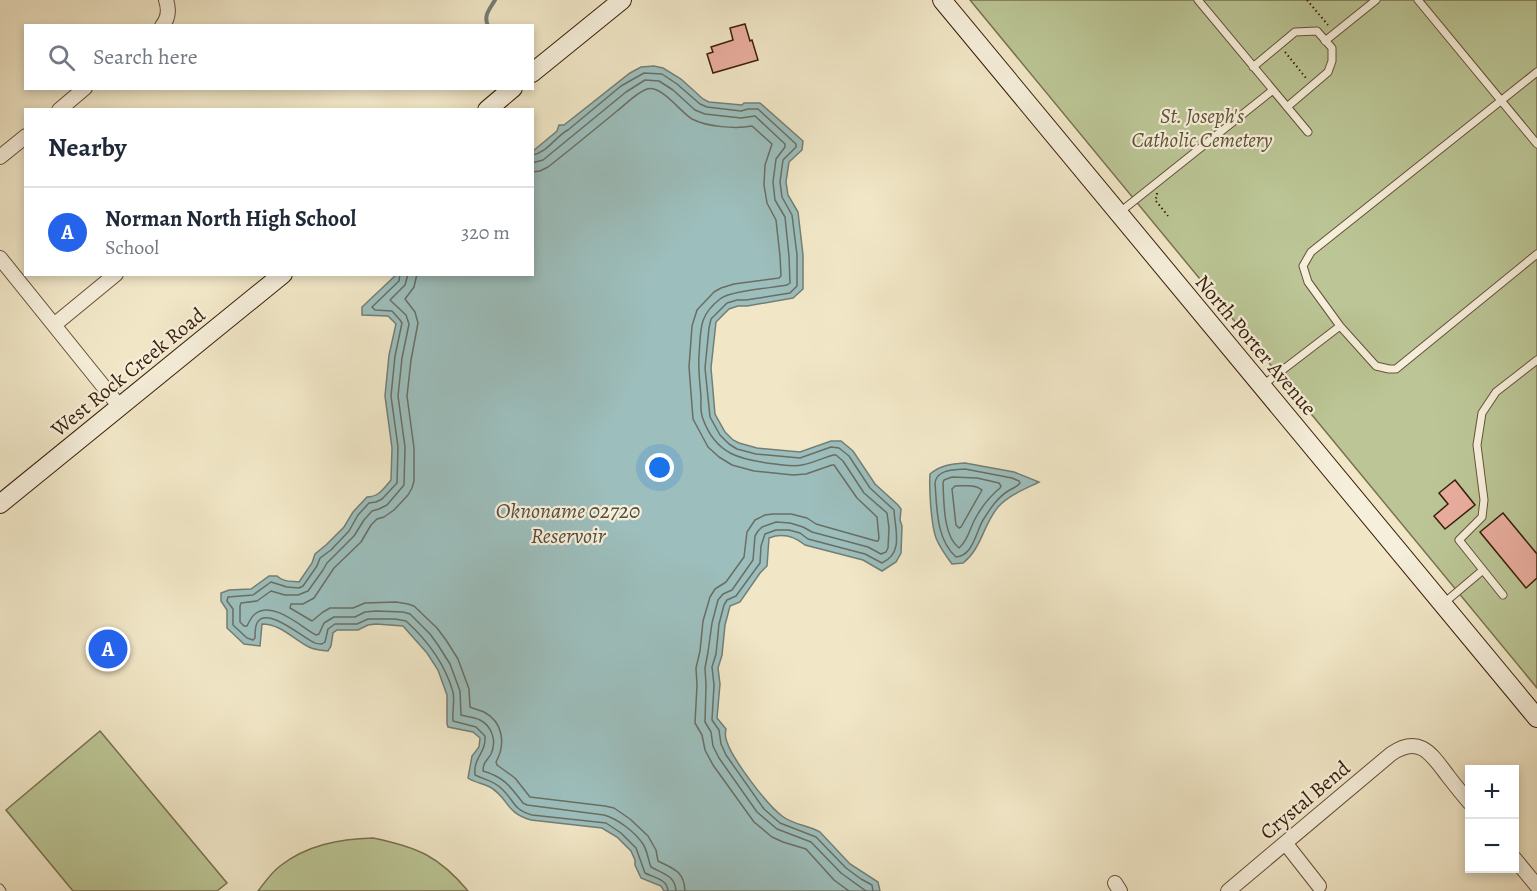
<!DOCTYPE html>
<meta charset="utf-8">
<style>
:root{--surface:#fff;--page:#f2f2f3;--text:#1f2937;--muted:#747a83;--line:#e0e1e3;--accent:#2563eb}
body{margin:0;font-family:Alegreya,serif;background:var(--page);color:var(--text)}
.controls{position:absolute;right:18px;bottom:18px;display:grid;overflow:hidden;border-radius:0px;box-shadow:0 3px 9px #0003}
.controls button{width:54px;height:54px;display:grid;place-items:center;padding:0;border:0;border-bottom:2px solid var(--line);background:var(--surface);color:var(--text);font:30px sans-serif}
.you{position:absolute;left:660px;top:468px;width:21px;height:21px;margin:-15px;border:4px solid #fff;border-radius:50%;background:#1a73e8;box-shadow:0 0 0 9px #1a73e833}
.badge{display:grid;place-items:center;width:39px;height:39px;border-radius:50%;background:var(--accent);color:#fff;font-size:20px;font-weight:700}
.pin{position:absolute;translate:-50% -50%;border:3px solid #fff;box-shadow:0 2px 6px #0006}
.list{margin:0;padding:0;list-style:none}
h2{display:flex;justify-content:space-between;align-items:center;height:78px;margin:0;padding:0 24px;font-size:26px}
h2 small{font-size:20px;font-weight:400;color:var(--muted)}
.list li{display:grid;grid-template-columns:39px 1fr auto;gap:18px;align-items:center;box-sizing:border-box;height:90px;padding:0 24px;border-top:2px solid var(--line)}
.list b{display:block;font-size:22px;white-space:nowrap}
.list p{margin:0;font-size:20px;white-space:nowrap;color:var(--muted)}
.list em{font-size:20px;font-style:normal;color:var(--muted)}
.icon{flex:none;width:33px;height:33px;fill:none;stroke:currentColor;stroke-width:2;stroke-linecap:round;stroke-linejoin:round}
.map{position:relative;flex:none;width:1537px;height:891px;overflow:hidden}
.search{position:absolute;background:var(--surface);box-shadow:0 3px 9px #0003;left:24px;top:24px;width:510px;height:66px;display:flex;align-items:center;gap:15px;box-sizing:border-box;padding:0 21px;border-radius:0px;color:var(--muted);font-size:22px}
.panel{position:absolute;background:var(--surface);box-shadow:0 3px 9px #0003;left:24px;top:108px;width:510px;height:168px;border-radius:0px}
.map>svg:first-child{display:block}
.green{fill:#bbc595;stroke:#7a7250;stroke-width:1.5}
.water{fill:#9cbebc;stroke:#747e75;stroke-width:1.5}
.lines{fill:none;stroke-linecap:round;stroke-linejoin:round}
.shore{stroke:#6a6e63;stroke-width:1.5}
.stream{stroke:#747e75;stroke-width:4}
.building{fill:#e9ad9e;stroke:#391e0a;stroke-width:1.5}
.lane-casing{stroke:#675039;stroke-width:9}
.street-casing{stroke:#675039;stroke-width:16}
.secondary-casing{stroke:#391e0a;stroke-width:20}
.path{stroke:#391e0a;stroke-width:2;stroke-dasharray:1.5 3;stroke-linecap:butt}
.lane{stroke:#f6efdb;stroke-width:7}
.street{stroke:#f6efdb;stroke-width:14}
.secondary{stroke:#f6efdb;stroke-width:18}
.labels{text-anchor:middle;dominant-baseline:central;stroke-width:4.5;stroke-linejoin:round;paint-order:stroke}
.park-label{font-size:21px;font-style:italic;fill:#605034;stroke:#f6efdb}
.street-label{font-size:21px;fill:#391e0a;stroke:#f6efdb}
.water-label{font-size:22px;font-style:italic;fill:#574e3f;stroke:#f6efdb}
</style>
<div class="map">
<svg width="1537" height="891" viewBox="0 0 1537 891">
<rect width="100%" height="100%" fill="#f1e7c7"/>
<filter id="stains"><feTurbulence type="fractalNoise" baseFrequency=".00333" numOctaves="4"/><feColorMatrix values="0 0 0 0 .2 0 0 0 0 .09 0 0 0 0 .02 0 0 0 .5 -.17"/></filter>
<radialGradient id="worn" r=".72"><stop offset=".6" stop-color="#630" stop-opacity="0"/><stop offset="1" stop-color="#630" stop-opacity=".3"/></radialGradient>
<path class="green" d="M970,0H1537V688Z
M100,731L227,883L217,891H73L6,810Z
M373,838C417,847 439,856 468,891H258C265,882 271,873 280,866C307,845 339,839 373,838Z"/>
<path class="water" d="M654,66L663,68L681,79L703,99L709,102L742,105L744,103H760L803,141L802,150L789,162L786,182L788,195L798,212L803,255V289L793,298L747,306H738L729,309L716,322L711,368L715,414L725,432L733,440L739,443L757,448L800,452L831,441H841L853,451L875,484L898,505L901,509L900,520L902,526L901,553L896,562L882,571L863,560L805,545C794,536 782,533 769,538L767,566L760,573L740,602L730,606L725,625L722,655L718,668L720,684L717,718L726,729C725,734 725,738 727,742C733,760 767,805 782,816C793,825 808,825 820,832L850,864L878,882L880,891H664L661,886L641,878L635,865V860L631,851L617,837L602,828L531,820C505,813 509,798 490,787C483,783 475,783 468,778L472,756L479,747L480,738L473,732L448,727L447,724V695L438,670L427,653L403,626L376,624L368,625L358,630H337L333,633L331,646L328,651C321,650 314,650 309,647C293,639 281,624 262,624L260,646L244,644L227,628V610L221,601V593L229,590L251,589L269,576H277C283,582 291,581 299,582L312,563L315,554L326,545L344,527L353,512L367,497C379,497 384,488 391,480L392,448L385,396L389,355L396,324L388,316L362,315V307L396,275L532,274L533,151L557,131L559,125H564L630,73L641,67Z
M965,463L1014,472L1039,482C1025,489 1009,495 998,507C983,525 982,548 963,563L952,564C946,556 940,548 936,538C931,524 929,489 930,474C941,465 951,464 965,463Z"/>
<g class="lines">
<path class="shore" d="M532,155C547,153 556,136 568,130L621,86L644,73L662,74L677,84L700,104L707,107L741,111L748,109H758L796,144V147L783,160L780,182L782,197L792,215L797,255V286L790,293L746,300H737L727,303L711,319L709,328L705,368L710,417L720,435L729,444L737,449L756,454L800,458L831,447L839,448L849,456L870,488L894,510C895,530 904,553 882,563L865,554L808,539L800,533L789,530H776L765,534L761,546L760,563L736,596L727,600L724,605L719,624L716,654L712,667L714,685L712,720L719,730L721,744L726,755L764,809L780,823L816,837L846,868L861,879L872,885L873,891
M532,163L543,160L626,92L645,80L659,81L673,90L695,110L705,114L741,118L755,116L785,144V147L776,159L773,182L775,200L785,217L789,256L790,283L787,285C772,288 729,291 720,299C698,316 701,330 699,356C698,370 700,383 701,397C701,404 700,412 703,419C716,455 741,460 775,464C784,465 794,467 802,465C813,463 823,458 833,455H836L843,461L864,493L887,513L889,528L888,548L886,552L881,554L868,547L812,532L803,527L790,523L776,522L762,527L758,531L755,536L753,560L732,590L723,594L718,600L712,623L708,652L705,668L706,685L705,722L711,732L713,746L719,758L757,812L777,829L811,842L841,873L866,891
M532,172L540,171L548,167C571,149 594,130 617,111C626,104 636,93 647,89C662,85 680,112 692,119C707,127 736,129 752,126L772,144L765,165L764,185L767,203L776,220L780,256L781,276L779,278L734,284L721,288L714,292L697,310L692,326L689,367L693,419L708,447L719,457L732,465L754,471L793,475L806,474L832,465H834L857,498L877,517L879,538L878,541H876L816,524L807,518L791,514H773L765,515L755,520L747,532L744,557L726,582L715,589L710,597L703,621L700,651L696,668L697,685L695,723L702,735L705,750L713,765L754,822L772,837L783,842L806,849L834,880L849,891
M400,274L399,281L372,307L375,310L392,311L400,320L402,323L395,356L391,396L398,447L397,483L382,499L376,502L369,503L358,515L349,531L331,550L320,558L317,566L303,586L299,588L287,587L271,582L253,595L228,597L227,601L233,609V625L247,638L253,640L255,638C255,633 255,627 257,623C266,605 303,638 313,642C316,644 319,644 322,644L325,642L328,629L335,624H357L368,619H395L406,621C427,640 445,664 453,692C455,701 452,712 453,721L476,727L485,736C486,754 473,757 475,775C485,780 493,780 502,789C515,801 512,809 532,815L606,823L621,833L636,848L645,873C655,878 667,879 668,891
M408,274L405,285L390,300L406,315L409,324L402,358L398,396L405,447L404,485L387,505L379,509L372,511L364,520L354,536L327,563L323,570L308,591L298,595H285L271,591L257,601L241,603L240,606V622L244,626H247C249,622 251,617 255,614C273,600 301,627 316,635L319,634L324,623L334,617H355L365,612L376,611L403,612L410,614L430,634L438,645L450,664L460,691L461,715C467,717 474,717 480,720C492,726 497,741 491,754C487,761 483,762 483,771C504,777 510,786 523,803L527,805L604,815C618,819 635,832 643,844C648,852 648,860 651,867C663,874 675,875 676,891
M417,274L414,287L405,299L415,312L418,323L411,360L407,396L414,448V481L412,488L408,495L394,510L384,517L377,519L371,525L361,542L334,568L314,598L303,604H291L290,608L312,621L323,612L330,608H353L365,603L396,602L408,604L414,606L437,628L446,640L458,659L469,689L470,707C474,709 479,710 484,712C503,722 506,744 496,762L497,765L515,778L530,797L605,806L614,808L630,819L648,836L656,850L658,861C674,869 684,871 685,891
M965,469L1012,478L1019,481L1020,483C1017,487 1013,488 1008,491C997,498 990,509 983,520C976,532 973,556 956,557C936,539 937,508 935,483C937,469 954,470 965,469Z
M952,477L977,478L999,483L1001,486L1000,488C989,497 982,506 975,519C970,528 968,541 959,548C943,536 944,502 943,483L944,480Z
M955,486C964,486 975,484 982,490L961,527L959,528L956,525L952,489Z"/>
<path class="stream" d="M488,26C483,15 490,9 495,0"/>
</g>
<path class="building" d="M745,24L750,41L752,40L758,60L713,73L707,54L713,52L711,47L733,40L730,28Z
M1455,480L1475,505L1445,529L1434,516L1448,504L1439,493Z
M1503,513L1537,554V578L1526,588L1480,532Z"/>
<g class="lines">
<g class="lane-casing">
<path id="lane" d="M1198,0L1308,132
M1418,0L1537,144
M1325,41L1376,0
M1253,67L1295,32L1317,31L1332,48V61L1328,72L1287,107
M1537,72L1311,252L1303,266L1308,282L1340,326L1376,366L1389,369H1396L1537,254
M1120,212L1273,90
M1263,385L1340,326
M1503,595L1459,540L1482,517L1484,500L1477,445L1482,413L1496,392L1537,360
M1444,603L1483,570
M0,888L2,891"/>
</g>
<g class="street-casing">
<path id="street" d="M162,26C169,18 169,9 166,0
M59,110L85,88
M0,157L26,136
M0,258L120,407
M54,325L116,274
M1286,844L1319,886
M1514,858L1537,886
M1115,883L1120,891
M1228,891L1391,754C1420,734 1432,755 1448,776C1455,785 1462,794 1470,803"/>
</g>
<g class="secondary-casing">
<path id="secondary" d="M942,0L1537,718
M532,73L622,0
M487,110L513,88
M0,504L283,274"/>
</g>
<path class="path" d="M1307,0L1328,25
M1285,52L1306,78
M1157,193V197L1155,199L1156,201L1168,216"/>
<use href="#lane" class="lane"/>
<use href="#street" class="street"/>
<use href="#secondary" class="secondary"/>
</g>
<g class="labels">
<g class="park-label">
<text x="1202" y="116">St. Joseph's<tspan x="1202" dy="24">Catholic Cemetery</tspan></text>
</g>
<g class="street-label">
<text transform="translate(1256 345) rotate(50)">North Porter Avenue</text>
<text transform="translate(128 372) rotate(-39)">West Rock Creek Road</text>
<text transform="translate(1305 800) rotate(-40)">Crystal Bend</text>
</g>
<g class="water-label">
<text x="568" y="511">Oknoname 02720<tspan x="568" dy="25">Reservoir</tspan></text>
</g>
</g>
<rect width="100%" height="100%" filter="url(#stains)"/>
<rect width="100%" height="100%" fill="url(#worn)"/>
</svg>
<div class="controls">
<button>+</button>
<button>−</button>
</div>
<div class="you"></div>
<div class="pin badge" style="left:108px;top:649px">A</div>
<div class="search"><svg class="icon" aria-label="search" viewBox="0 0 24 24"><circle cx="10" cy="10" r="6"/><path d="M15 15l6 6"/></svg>Search here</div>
<section class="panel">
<h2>Nearby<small></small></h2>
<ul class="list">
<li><span class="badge">A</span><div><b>Norman North High School</b><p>School</p></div><em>320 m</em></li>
</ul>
</section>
</div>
